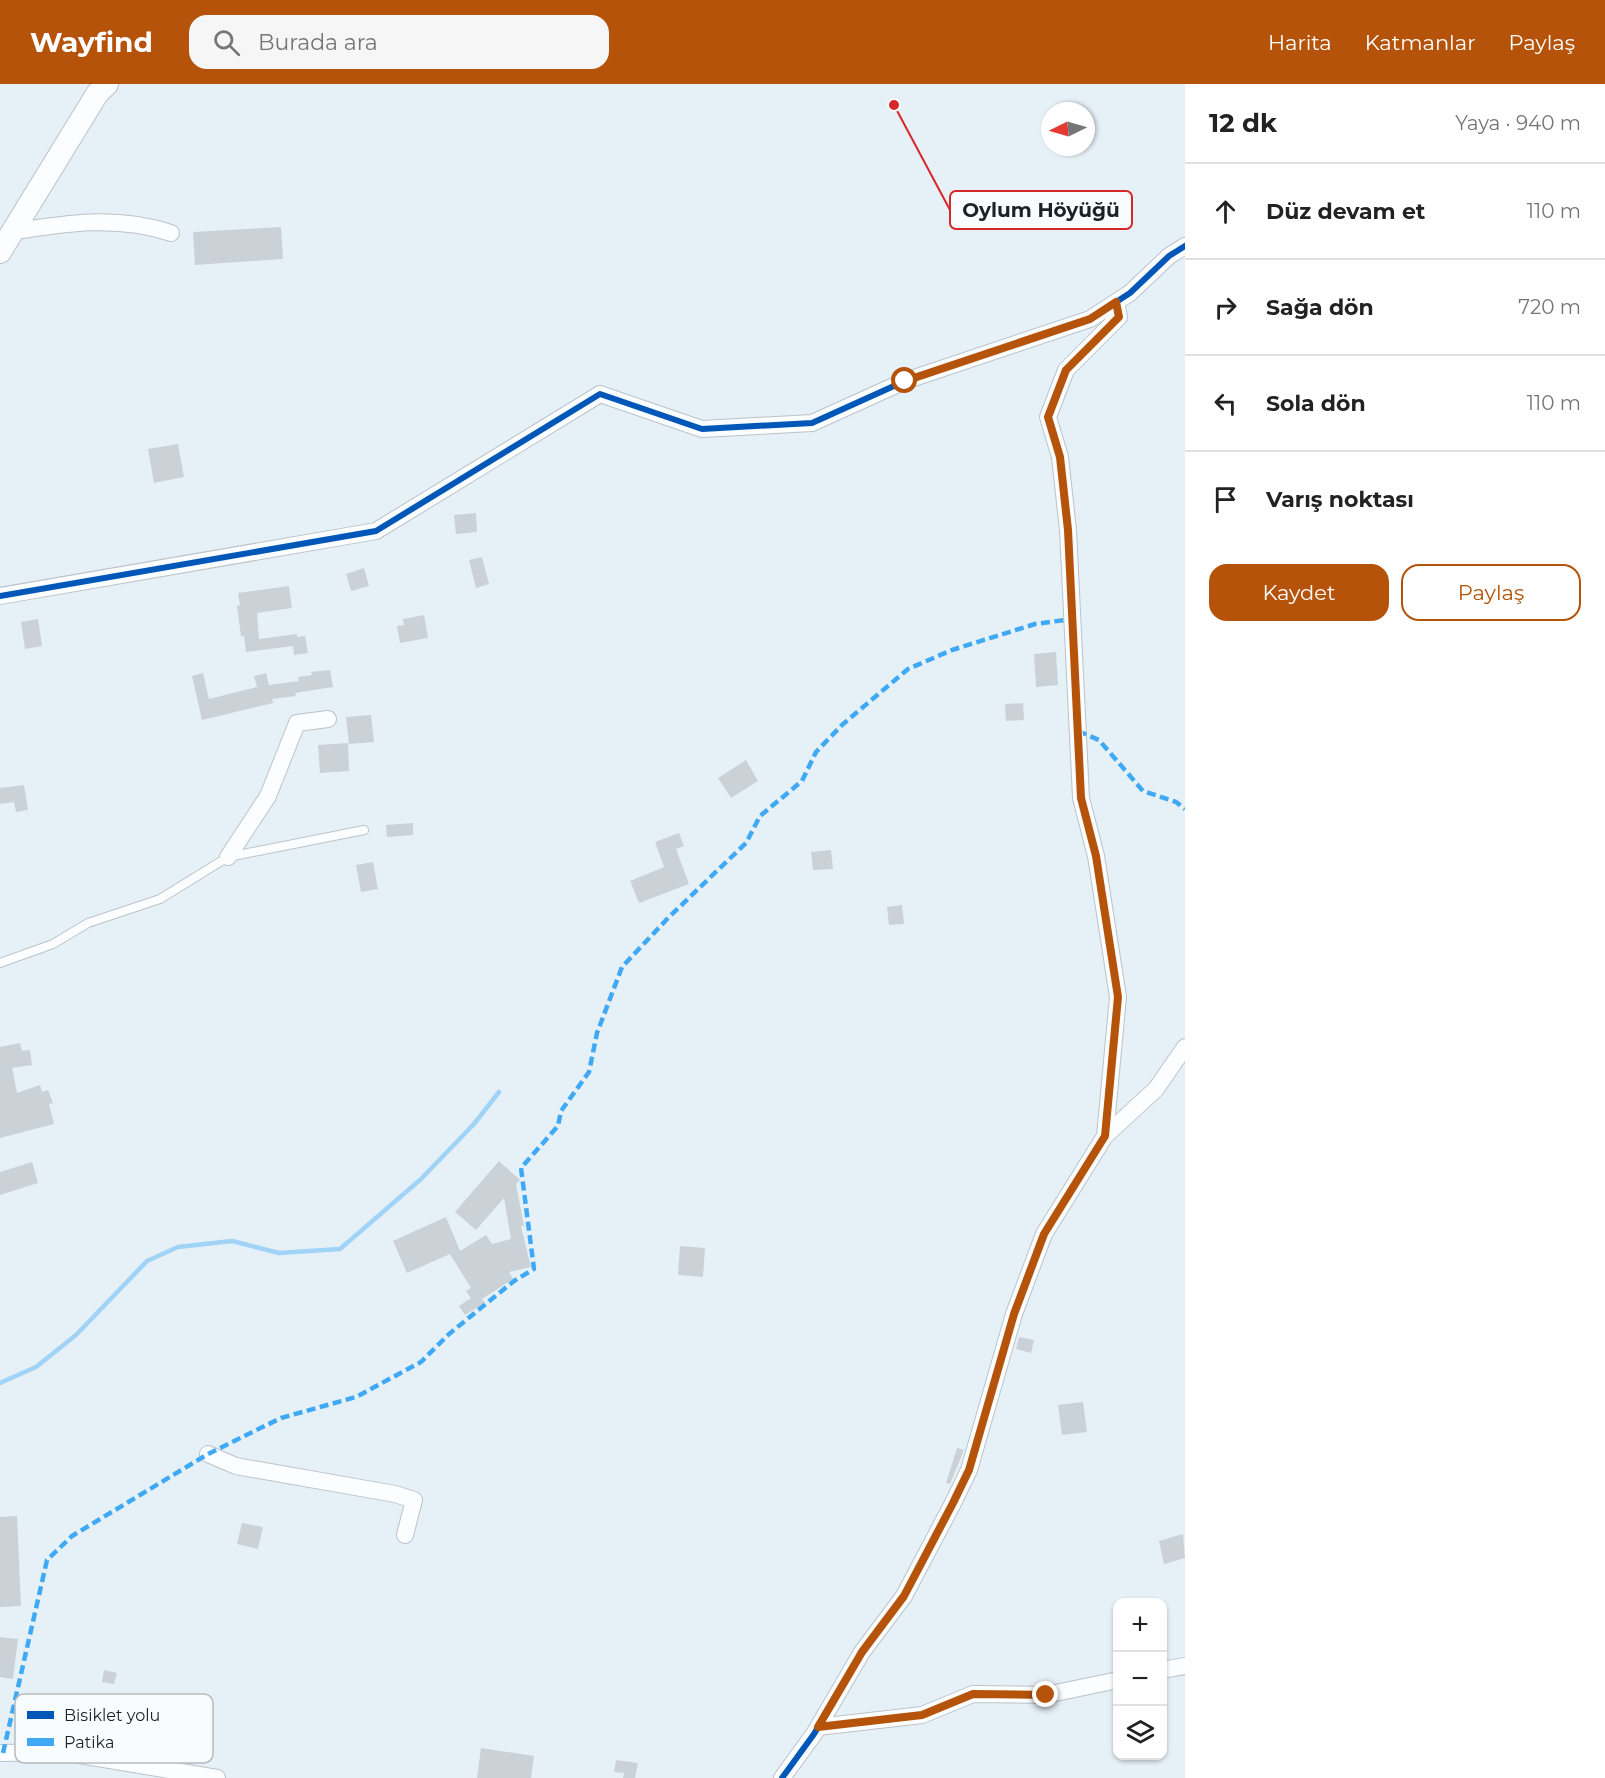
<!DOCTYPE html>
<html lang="tr">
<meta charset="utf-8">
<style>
:root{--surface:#fff;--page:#f6f6f6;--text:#222;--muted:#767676;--line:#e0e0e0;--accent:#b45309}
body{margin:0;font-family:Montserrat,sans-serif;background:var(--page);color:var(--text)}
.controls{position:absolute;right:18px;bottom:18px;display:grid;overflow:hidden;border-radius:12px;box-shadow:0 2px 4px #0004}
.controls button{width:54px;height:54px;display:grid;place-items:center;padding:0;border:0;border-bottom:2px solid var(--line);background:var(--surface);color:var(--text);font:30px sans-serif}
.compass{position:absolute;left:1041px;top:18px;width:54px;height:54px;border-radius:50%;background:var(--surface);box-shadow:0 2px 4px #0004;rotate:265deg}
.stop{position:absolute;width:18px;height:18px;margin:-14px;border:4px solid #b45309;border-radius:50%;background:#fff}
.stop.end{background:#b45309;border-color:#fff;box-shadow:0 2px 6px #0008}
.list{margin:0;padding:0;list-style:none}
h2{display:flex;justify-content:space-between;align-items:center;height:78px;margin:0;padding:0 24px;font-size:26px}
h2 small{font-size:20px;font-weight:400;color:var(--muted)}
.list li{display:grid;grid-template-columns:39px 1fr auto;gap:18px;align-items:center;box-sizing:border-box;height:96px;padding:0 24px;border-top:2px solid var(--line)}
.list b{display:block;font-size:22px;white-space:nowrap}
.list em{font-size:20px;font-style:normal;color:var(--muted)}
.actions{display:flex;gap:12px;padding:18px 24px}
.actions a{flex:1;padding:14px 0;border:2px solid var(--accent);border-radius:18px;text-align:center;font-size:21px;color:var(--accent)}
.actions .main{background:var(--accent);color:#fff}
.icon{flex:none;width:33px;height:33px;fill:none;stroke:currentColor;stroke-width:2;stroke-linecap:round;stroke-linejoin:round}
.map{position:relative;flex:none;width:1185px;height:1694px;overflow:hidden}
header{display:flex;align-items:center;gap:36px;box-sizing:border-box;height:84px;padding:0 30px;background:var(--accent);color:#fff}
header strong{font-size:28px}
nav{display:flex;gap:33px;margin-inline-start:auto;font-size:21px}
.search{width:420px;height:54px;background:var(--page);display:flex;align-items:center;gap:15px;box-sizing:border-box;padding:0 21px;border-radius:18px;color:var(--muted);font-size:22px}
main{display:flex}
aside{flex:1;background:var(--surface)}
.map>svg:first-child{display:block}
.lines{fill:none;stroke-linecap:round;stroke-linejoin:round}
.stream{stroke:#a1d3f7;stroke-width:4.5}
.building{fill:#cad2d8}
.lane-casing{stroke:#bbc3c9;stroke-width:10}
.street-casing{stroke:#bbc3c9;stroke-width:18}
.secondary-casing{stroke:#bbc3c9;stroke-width:24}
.lane{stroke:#fbfdfe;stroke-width:8}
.street{stroke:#fbfdfe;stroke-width:16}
.secondary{stroke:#fbfdfe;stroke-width:22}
.quiet{stroke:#3fa9f5;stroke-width:4.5;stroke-dasharray:9 4.5;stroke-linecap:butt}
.cycleway-casing{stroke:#f8fcff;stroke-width:10}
.cycleway{stroke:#0057b8;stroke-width:6}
.route{stroke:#b45309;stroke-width:8}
.key{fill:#f8fcff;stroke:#b5bbbe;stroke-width:1.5}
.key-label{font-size:16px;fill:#1a2227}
.leader{fill:none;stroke:#d62828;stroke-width:2}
.callout-dot{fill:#d62828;stroke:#f8fcff;stroke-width:2}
.callout{fill:#f8fcff;stroke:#d62828;stroke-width:2}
.callout-label{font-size:20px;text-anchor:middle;font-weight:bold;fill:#1a2227}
</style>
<header>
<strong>Wayfind</strong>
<div class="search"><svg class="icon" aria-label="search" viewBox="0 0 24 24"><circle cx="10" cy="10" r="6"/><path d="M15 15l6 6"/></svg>Burada ara</div>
<nav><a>Harita</a><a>Katmanlar</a><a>Paylaş</a></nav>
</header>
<main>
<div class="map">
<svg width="1185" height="1694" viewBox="0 0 1185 1694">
<rect width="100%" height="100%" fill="#e6f0f7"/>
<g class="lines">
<path class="stream" d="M0,1299L36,1283L76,1251L147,1177L178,1163L232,1157L279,1169L340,1165L421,1095L474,1040L499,1008"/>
</g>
<path class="building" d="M281,143L283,175L195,181L193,148Z
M178,360L184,393L154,399L148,365Z
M476,429L477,448L456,450L454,431Z
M482,473L489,500L476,504L469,476Z
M364,484L369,502L351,507L346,490Z
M289,502L292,524L257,529L259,555L297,550V553L305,552L308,569L294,571L293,562L246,568L244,552H241L237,522L240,521L238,509Z
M424,531L428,554L400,559L397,542L404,541L403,535Z
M38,535L42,562L25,565L21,538Z
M1056,568L1058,601L1036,603L1034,570Z
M330,586L333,603L295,609L296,612L272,615L273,619L202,636L192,592L203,589L209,615L257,603L254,592L266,589L269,601L299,597L298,593L312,591L311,588Z
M1023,619L1024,636L1006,637L1005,620Z
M371,631L374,658L349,660L346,633Z
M348,659L349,687L320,689L318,661Z
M746,676L758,697L731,714L718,694Z
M24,701L28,726L16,728L14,718L0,720V704Z
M413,739V751L387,753L386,741Z
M679,749L684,762L676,765L689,800L639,819L630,797L664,783L655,758Z
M831,766L833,785L813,786L811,768Z
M373,778L378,805L361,808L356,781Z
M902,821L904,840L889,841L887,823Z
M20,959L22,967L30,966L32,981L12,984L17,1009L40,1001L42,1008L48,1006L53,1019L49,1020L54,1040L0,1054V963Z
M499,1077L520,1096L516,1100L524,1142H521L531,1183L509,1188L513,1195L482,1215L485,1219L465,1231L459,1222L471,1214L466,1207L471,1204L450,1170L407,1189L393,1157L446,1133L460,1167L486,1151L492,1160L511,1155L504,1114L476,1146L455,1128Z
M32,1078L38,1099L0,1111V1088Z
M680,1162L705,1164L703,1193L678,1191Z
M1019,1253L1034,1256L1031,1269L1016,1265Z
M1083,1318L1087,1348L1062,1351L1058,1321Z
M957,1364L964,1366L950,1400L946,1399Z
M17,1432L21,1522L0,1523V1433Z
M242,1439L263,1443L258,1465L237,1460Z
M1183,1450L1185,1474L1164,1480L1159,1457Z
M0,1553L18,1555L13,1595L0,1593Z
M104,1586L117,1589L114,1600L102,1598Z
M481,1664L534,1672L531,1694H477Z
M616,1676L638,1679L635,1694H623L624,1689L614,1688Z"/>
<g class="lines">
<g class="lane-casing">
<path id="lane" d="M0,879L53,860L88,839L160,815L228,773L364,746"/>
</g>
<g class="street-casing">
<path id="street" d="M10,148C66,139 117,131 171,149
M0,512L376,447L600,310L702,345L812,339L905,297L1090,235L1130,209L1169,172L1185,162
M228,773L268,712L297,639L328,635
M1105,1052L1156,1005L1185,963
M208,1370L236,1382L395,1410L414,1416L405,1451
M1162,1586L1185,1582
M818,1643L922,1631L973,1610L1046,1611L1118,1596
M0,1669L62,1668L217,1694
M782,1694L814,1650L862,1568L904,1512L953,1419L969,1386L1014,1230L1044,1150L1105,1052L1118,913L1096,772L1081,714L1068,446L1060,373L1048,333L1066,286L1119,233L1116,218"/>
</g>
<g class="secondary-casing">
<path id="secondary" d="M0,168L97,10L107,0"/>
</g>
<use href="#lane" class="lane"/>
<use href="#street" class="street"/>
<use href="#secondary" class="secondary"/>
<path class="quiet" d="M1078,647L1099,656L1143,707L1176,718L1185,725
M3,1669L47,1476L72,1452L208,1370L281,1334L356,1313L421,1278L449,1250L514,1197L534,1185L521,1084L558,1042L561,1027L589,988L597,949L622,883L669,833L746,759L760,732L802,697L816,668L842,641L908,585L952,566L1035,540L1072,535"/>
<g class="cycleway-casing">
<path id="cycleway" d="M0,512L376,447L600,310L702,345L812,339L905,297L1090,235L1130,209L1169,172L1185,162
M782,1694L814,1650L862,1568L904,1512L953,1419L969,1386L1014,1230L1044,1150L1105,1052L1118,913L1096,772L1081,714L1068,446L1060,373L1048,333L1066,286L1119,233L1116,218"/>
</g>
<use href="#cycleway" class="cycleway"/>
</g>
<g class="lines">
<path class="route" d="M905,297L1090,235L1116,218L1119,233L1066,286L1048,333L1060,373L1068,446L1081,714L1096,772L1118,913L1105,1052L1044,1150L1014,1230L969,1386L953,1419L904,1512L862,1568L818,1643L922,1631L973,1610L1046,1611"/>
</g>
<rect x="15" y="1610" width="198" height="69" rx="9" class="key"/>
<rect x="27" y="1627" width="27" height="8" fill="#0057b8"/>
<rect x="27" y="1654" width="27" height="8" fill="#3fa9f5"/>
<g class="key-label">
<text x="64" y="1637">Bisiklet yolu</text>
<text x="64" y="1664">Patika</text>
</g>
<path class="leader" d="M894 21L950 126"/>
<circle class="callout-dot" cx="894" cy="21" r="6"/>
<rect class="callout" x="950" y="107" width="182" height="38" rx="6"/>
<g class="callout-label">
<text x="1041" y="133">Oylum Höyüğü</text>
</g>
</svg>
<div class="controls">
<button>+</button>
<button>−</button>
<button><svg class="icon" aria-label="layers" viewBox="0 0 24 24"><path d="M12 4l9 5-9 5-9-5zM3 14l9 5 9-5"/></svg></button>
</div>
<svg class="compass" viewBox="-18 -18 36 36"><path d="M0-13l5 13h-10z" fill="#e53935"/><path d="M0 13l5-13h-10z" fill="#767676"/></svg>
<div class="stop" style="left:905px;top:297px"></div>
<div class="stop end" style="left:1046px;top:1611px"></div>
</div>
<aside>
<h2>12 dk<small>Yaya · 940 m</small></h2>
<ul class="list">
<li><svg class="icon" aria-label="ahead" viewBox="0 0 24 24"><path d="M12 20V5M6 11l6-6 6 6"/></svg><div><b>Düz devam et</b></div><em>110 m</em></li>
<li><svg class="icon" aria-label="right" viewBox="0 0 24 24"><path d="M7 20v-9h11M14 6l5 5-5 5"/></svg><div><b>Sağa dön</b></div><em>720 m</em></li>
<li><svg class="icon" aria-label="left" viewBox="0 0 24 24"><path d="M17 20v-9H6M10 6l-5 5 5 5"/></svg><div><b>Sola dön</b></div><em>110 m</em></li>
<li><svg class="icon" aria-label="arrive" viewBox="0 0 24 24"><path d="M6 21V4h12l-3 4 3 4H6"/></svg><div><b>Varış noktası</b></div></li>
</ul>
<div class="actions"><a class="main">Kaydet</a><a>Paylaş</a></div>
</aside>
</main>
